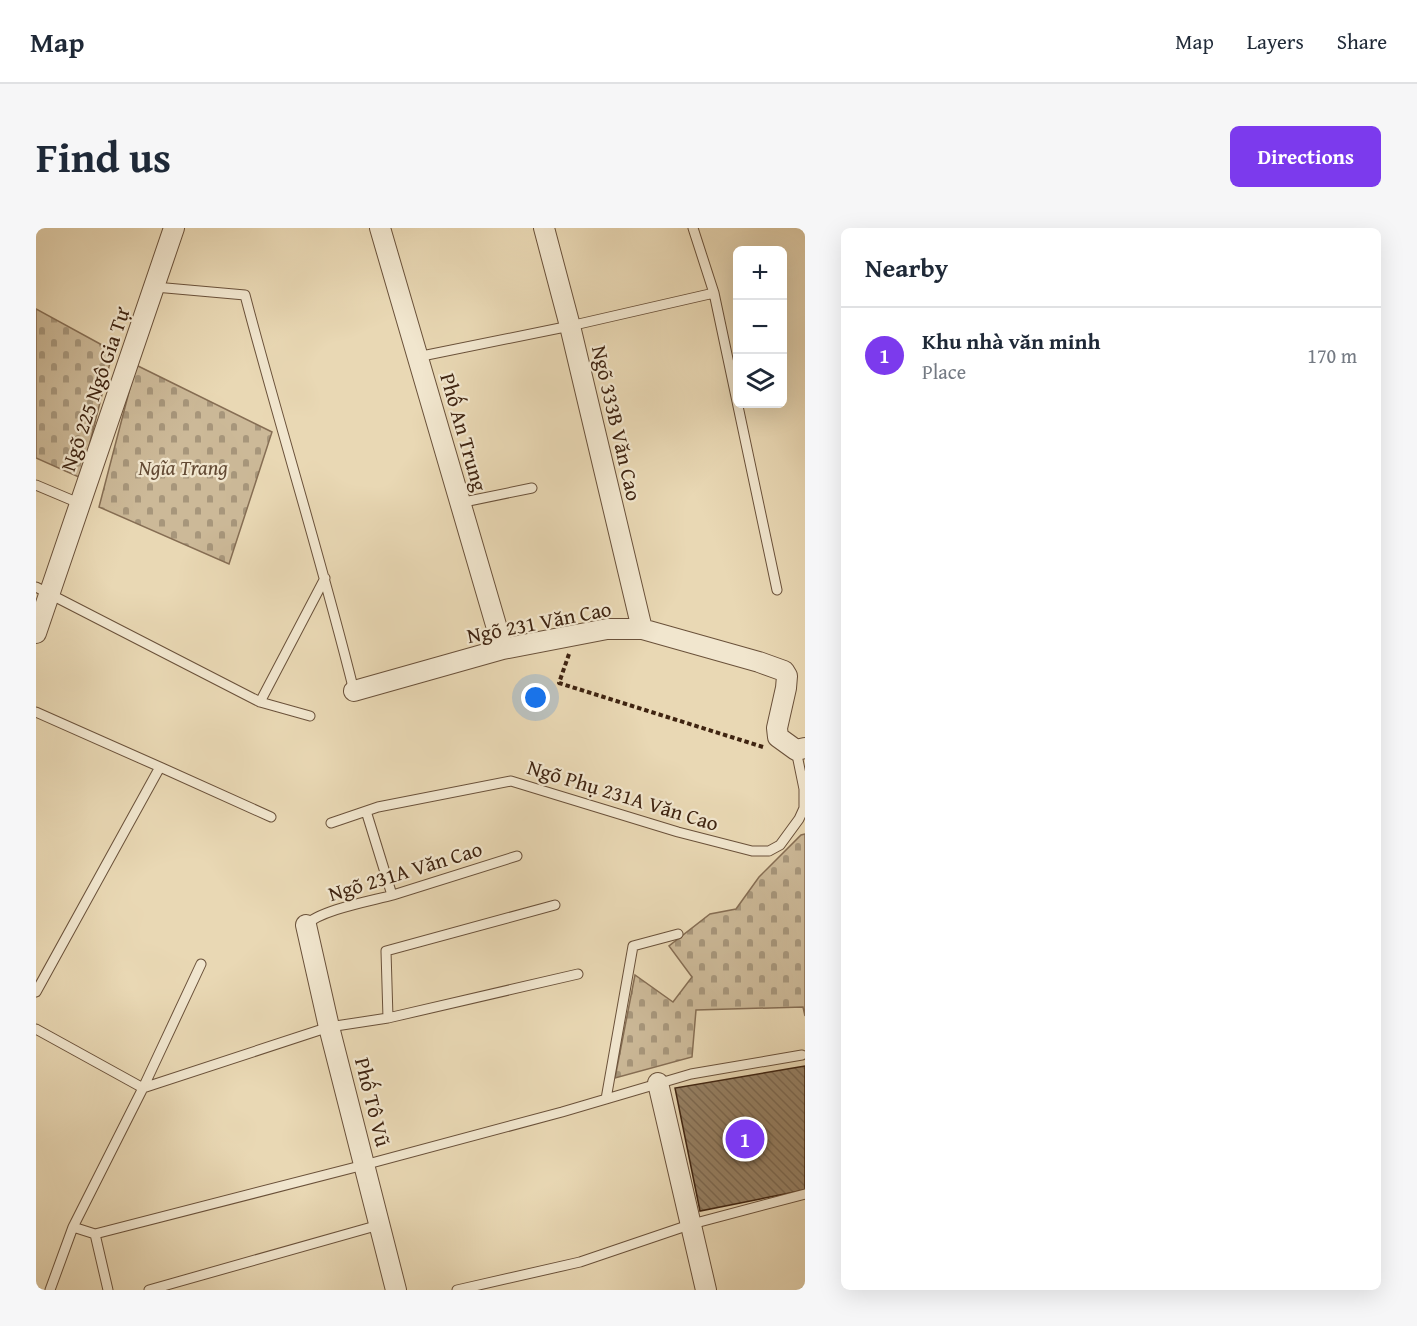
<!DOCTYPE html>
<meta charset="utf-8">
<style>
:root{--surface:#fff;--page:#f6f6f7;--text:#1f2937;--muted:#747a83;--line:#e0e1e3;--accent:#7c3aed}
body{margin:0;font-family:"Gentium Book Plus",serif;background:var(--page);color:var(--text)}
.controls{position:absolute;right:18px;top:18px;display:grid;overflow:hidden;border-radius:9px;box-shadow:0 6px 24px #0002}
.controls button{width:54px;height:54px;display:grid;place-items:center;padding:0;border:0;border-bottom:2px solid var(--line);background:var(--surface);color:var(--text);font:30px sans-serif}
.you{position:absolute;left:500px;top:470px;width:21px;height:21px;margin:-15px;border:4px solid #fff;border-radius:50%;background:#1a73e8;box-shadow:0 0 0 9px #1a73e833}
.badge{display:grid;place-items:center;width:39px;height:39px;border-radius:50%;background:var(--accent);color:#fff;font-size:20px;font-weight:700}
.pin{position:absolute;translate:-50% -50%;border:3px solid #fff;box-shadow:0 2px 6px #0006}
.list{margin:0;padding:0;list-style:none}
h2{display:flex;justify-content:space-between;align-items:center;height:78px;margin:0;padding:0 24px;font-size:26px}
h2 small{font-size:20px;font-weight:400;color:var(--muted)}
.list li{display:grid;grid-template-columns:39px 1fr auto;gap:18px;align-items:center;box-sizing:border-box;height:96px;padding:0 24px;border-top:2px solid var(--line)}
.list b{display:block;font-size:22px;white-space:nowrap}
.list p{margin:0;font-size:20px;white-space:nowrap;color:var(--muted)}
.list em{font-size:20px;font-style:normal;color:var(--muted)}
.icon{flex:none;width:33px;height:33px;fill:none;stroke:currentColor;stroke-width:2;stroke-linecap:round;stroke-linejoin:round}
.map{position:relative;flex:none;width:769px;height:1062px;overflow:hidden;border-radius:9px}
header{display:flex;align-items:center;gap:36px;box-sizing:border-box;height:84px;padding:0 30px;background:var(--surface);border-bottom:2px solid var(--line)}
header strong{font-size:28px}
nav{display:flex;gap:33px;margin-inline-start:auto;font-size:21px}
.intro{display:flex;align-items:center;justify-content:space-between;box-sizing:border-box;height:144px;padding:0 36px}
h1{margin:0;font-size:42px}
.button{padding:15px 27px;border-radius:9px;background:var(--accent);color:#fff;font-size:21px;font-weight:700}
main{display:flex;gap:36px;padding:0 36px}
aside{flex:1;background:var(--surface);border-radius:9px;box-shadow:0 6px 24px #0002}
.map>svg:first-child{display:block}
.cemetery{fill:url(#cemetery-stones);stroke:#866e54;stroke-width:1.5}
.building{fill:url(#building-back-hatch);stroke:#3f2411;stroke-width:1.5}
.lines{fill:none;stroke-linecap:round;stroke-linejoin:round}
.service-casing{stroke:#6a513a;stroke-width:11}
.minor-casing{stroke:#6a513a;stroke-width:22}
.path{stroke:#3f2411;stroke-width:4;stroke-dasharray:4.5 3;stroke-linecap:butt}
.service{stroke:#f1e6ce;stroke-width:9}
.minor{stroke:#f1e6ce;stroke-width:20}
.labels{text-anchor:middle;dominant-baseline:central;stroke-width:4.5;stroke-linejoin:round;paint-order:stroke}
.street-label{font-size:21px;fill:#3f2411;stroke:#f1e6ce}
.park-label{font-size:21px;font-style:italic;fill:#624933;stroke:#f1e6ce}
</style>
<header>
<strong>Map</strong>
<nav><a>Map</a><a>Layers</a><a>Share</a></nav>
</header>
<div class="intro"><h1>Find us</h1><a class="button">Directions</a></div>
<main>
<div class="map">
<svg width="769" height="1062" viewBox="0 0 769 1062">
<defs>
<pattern id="cemetery-stones" width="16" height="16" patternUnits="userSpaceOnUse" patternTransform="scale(1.5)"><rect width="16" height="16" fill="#ccb998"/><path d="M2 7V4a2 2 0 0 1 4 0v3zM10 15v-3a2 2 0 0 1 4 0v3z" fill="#a7967b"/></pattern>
<pattern id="building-back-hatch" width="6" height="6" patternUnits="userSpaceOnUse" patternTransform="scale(1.5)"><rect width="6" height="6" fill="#978266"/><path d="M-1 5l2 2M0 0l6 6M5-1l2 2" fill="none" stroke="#7d6a53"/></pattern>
</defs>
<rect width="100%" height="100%" fill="#e9d8b4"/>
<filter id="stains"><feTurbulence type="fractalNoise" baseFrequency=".00333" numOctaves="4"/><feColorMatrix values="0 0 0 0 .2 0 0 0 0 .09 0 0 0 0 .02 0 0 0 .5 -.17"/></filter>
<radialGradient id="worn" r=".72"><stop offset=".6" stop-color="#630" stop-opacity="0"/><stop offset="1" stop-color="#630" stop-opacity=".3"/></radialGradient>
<path class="cemetery" d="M0,81L77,123L45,250L0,230Z
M100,137L236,204L193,336L63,279Z
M769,606V788L767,779L660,782L656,829L579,850L599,747L637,774L656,749L633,718L674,686L700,681L723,649L765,607Z"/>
<path class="building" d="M769,838V962L664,983L639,860Z"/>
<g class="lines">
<g class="service-casing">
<path id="service" d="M657,0L678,65L741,362
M119,59L209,67C244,200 285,330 318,463
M381,129L534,98L678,65
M0,257L45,276
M423,275L496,260
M0,359L224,474L274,488
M224,474L289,350
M0,484L124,539L0,764
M124,539L235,589
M330,583L356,667
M295,595L342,579L475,553L642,604L716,623H733L744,617L763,591L768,580V561L760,522
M270,697C284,682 335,673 357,667C398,654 439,641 481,628
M352,790L542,746
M0,801L107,860L293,799L352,790L350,723L519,677
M570,871L597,718L642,706
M37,999L59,1006L328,937L526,884L655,846L766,827
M59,1006L72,1062
M14,1062L37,999L107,860L165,736
M113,1062L343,997
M421,1062L544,1034L656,996L769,966"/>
</g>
<g class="minor-casing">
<path id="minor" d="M344,0L467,421
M508,0L534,98L606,401
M0,405L138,0
M318,463L467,421L571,401H606L723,434L748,443L751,448L750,460L741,500L742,509L760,522L769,520
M270,697L293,799L360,1062
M622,855L670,1062"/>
</g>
<path class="path" d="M533,426L523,455L727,519"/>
<use href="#service" class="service"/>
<use href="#minor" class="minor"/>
</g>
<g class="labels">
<g class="street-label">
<text transform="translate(59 161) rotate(-71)">Ngõ 225 Ngô Gia Tự</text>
<text transform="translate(581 195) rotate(77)">Ngõ 333B Văn Cao</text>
<text transform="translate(428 204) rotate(74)">Phố An Trung</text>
<text transform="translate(503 394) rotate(-11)">Ngõ 231 Văn Cao</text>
<text transform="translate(587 567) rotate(17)">Ngõ Phụ 231A Văn Cao</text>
<text transform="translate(369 643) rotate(-17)">Ngõ 231A Văn Cao</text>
<text transform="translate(337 874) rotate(76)">Phố Tô Vũ</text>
</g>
<g class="park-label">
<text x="147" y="239">Ngĩa Trang</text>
</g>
</g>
<rect width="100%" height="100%" filter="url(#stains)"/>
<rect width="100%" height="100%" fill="url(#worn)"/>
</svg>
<div class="controls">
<button>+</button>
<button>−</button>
<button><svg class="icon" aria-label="layers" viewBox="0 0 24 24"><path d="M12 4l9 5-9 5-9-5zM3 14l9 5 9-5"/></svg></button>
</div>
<div class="you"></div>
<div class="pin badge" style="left:709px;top:911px">1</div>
</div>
<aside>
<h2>Nearby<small></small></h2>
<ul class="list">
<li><span class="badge">1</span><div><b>Khu nhà văn minh</b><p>Place</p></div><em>170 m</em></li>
</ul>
</aside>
</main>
